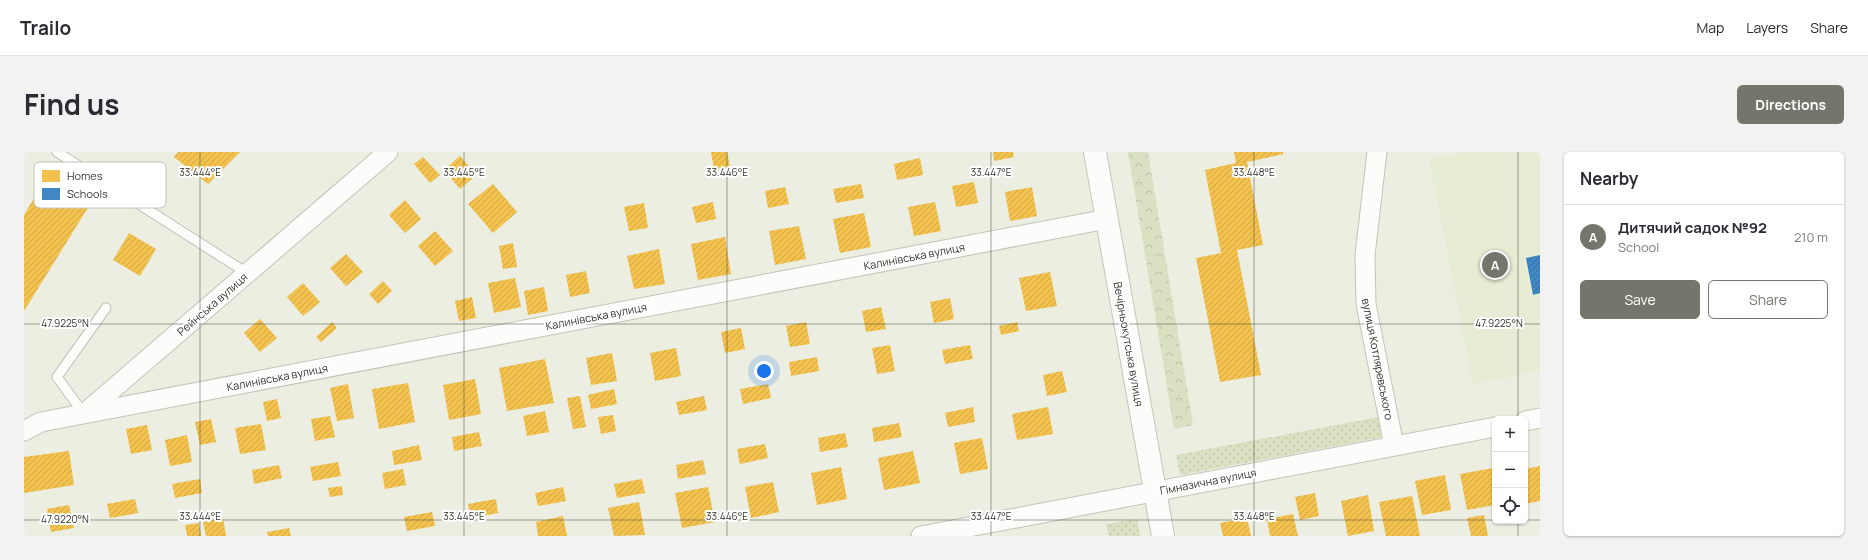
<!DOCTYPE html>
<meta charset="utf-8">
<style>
:root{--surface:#fff;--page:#f2f2f3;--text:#2b2b33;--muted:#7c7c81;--line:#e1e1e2;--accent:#74766b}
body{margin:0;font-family:Manrope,sans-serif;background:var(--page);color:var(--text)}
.controls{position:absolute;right:12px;bottom:12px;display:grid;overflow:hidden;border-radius:6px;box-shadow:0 1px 3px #0004}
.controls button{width:36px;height:36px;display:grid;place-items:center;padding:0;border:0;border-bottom:1px solid var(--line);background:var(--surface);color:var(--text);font:20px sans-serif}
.you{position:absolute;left:740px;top:219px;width:14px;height:14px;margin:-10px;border:3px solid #fff;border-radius:50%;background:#1a73e8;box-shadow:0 0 0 6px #1a73e833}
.badge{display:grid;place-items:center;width:26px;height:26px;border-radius:50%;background:var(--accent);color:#fff;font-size:13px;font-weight:700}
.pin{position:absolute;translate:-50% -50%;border:2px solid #fff;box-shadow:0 1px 4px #0006}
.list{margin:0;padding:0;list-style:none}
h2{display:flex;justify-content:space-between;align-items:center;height:52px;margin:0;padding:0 16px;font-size:17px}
h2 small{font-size:13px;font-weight:400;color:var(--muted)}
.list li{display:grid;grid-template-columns:26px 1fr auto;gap:12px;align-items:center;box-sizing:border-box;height:64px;padding:0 16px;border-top:1px solid var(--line)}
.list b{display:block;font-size:15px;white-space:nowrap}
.list p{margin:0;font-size:13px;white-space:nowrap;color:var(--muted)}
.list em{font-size:13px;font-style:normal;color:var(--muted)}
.actions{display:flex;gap:8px;padding:12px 16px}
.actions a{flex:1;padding:9px 0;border:1px solid var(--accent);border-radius:6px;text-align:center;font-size:14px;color:var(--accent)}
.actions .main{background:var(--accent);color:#fff}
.icon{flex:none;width:22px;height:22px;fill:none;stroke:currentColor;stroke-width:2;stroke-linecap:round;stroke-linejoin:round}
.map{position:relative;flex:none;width:1516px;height:384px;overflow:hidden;border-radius:6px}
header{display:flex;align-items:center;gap:24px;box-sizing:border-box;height:56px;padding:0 20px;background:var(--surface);border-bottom:1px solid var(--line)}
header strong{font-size:19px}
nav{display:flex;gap:22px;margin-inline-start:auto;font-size:14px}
.intro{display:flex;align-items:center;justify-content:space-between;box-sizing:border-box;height:96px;padding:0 24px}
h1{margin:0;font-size:28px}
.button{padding:10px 18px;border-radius:6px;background:var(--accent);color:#fff;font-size:14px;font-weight:700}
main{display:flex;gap:24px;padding:0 24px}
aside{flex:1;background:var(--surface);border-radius:6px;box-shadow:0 1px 3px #0004}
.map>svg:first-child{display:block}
.built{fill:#e7ecd5}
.grass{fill:url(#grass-dots)}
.forest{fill:url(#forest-crowns)}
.homes{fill:url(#homes-hatch)}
.schools{fill:url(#schools-hatch)}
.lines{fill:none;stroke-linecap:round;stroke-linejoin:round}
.service-casing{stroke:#c2c5ba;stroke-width:11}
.minor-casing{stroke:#c2c5ba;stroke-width:21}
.tertiary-casing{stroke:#c2c5ba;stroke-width:24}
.service{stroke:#fcfcfa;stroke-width:9}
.minor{stroke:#fcfcfa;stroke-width:19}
.tertiary{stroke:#fcfcfa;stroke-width:22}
.ticks{fill:none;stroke:#34362c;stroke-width:1;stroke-opacity:0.45}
.labels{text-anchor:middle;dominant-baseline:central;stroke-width:4;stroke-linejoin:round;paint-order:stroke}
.street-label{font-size:11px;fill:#34362c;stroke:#fff}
.key{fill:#fff;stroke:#c2c3c0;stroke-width:1}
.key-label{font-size:11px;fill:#34362c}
.ticks-label{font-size:10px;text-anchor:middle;fill:#34362c;stroke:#fff;stroke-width:4;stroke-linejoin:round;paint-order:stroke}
</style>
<header>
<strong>Trailo</strong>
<nav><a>Map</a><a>Layers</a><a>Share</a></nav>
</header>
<div class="intro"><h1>Find us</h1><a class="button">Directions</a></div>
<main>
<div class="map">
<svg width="1516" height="384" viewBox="0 0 1516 384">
<defs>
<pattern id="grass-dots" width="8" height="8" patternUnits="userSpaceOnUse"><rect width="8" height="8" fill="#dae1c3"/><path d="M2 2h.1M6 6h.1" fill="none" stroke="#bcc2a8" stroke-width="1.8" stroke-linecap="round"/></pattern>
<pattern id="forest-crowns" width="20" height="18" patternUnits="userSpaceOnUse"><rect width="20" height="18" fill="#dae1c3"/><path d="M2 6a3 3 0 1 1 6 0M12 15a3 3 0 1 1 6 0" fill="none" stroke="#bcc2a8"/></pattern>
<pattern id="homes-hatch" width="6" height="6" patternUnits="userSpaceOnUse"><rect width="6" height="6" fill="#f2c14e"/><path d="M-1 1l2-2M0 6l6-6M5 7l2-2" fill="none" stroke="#d0a644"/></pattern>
<pattern id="schools-hatch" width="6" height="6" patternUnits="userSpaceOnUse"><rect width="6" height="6" fill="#3f88c5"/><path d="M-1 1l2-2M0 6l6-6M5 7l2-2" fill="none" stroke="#3670a0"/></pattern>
</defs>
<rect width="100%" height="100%" fill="#ebeee1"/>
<path class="built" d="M1443,0H1516V219L1449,232L1405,7Z"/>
<path class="grass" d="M1355,265L1359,285L1156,323L1152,303Z
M1113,367L1116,384H1085L1082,372Z"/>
<path class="forest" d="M1104,0H1124L1169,273L1150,277Z"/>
<path class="homes" d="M154,0H216L184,32L150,5Z
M687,0H703L706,15L690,17Z
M969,0H989L990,5L970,9Z
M1210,0H1259V2L1223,10L1239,93L1213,98L1237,223L1196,230L1172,106L1197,101L1181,18L1212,11Z
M436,4L452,23L436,37L420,18Z
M399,5L416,23L406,31L390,12Z
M896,6L899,23L873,28L870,12Z
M27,18L73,41L0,159V63Z
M950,30L954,51L932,55L928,34Z
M469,32L493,60L469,81L444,52Z
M837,32L840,46L812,51L809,37Z
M761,35L765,52L744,56L741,39Z
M1008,35L1013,64L986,69L981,40Z
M381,48L397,67L381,81L365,63Z
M689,50L692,67L672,71L668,55Z
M911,50L917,79L890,84L884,55Z
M620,51L624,76L605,79L600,55Z
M840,61L847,95L816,101L809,67Z
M775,74L782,107L751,113L745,79Z
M411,79L429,99L411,114L394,94Z
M105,81L132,97L116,124L89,108Z
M701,85L707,122L674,128L667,92Z
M489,91L493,115L479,117L475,94Z
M635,97L641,132L610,137L603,104Z
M322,102L339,120L322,134L306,116Z
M562,119L566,141L546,145L542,123Z
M1026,120L1033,154L1002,159L995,126Z
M491,126L497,155L470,161L464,131Z
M359,129L368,139L354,152L345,142Z
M279,131L296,150L279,164L263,145Z
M520,135L524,159L504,163L500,139Z
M448,145L452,166L435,169L431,149Z
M926,146L930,167L910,171L906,150Z
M857,155L862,177L842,180L838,159Z
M236,167L253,186L236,200L220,181Z
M308,170L313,176L297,190L292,185Z
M782,170L786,192L766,195L762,174Z
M993,170L995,179L977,183L975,174Z
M717,176L721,197L701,201L697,180Z
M866,193L871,219L853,222L848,196Z
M946,193L949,207L921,212L918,198Z
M652,196L657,224L631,229L626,201Z
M588,201L593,229L567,233L562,206Z
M793,205L795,219L767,224L765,210Z
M521,207L530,251L483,259L475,216Z
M1038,219L1043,240L1023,244L1019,223Z
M451,227L457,262L425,268L419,233Z
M384,231L391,270L355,277L348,237Z
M324,232L330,266L313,269L306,236Z
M744,232L747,246L719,252L716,237Z
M590,237L593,252L567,257L564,243Z
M556,244L562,275L549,277L543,246Z
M680,244L683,258L655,263L652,250Z
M253,247L257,266L243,269L239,250Z
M949,255L951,270L924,275L921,261Z
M1024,255L1029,282L993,288L988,262Z
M521,259L525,280L503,284L499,264Z
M589,263L592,279L577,282L574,265Z
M306,264L311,285L291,289L287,267Z
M187,267L192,290L176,293L171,270Z
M875,271L878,285L850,290L848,276Z
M237,272L242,298L216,302L211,276Z
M123,273L128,298L107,302L102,277Z
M455,280L458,294L430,299L428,285Z
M821,281L824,295L796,300L794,286Z
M163,283L168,310L146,314L141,288Z
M958,286L964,317L936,322L930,291Z
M741,292L744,306L716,312L713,297Z
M395,293L398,308L370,313L368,299Z
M45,299L50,333L0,341V305Z
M889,299L896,331L860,338L854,306Z
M679,308L682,322L654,327L652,313Z
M314,310L317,324L289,329L286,315Z
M255,313L258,326L230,332L228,318Z
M1516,314V349L1501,352V317Z
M817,315L823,347L793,353L787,321Z
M1469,316L1471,328V353L1443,358L1436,322Z
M379,317L382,333L361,337L358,321Z
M1421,323L1427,358L1398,363L1391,329Z
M176,327L178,341L151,346L148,332Z
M618,327L621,341L593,346L590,332Z
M749,330L755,360L727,366L721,335Z
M318,334L319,343L306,345L304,336Z
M539,335L542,349L514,354L511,341Z
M684,335L691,370L658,376L651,341Z
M1291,341L1295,364L1276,368L1271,345Z
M1344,343L1350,379L1324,384L1317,349Z
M1388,344L1396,384H1362L1355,350Z
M111,347L114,361L86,366L83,352Z
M472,347L474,361L447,366L444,352Z
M615,350L621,383L590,384L584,356Z
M45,353L50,376L27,380L23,357Z
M408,360L411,374L383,379L380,365Z
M1269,362L1274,384H1246L1243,367Z
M1460,363L1464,384H1447L1443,366Z
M539,364L543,384H514L512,370Z
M199,366L202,384H182L179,370Z
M1223,366L1227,384H1199L1196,371Z
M175,371L177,384H163L161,373Z
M265,376L267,384H244L243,380Z"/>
<path class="schools" d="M1516,103V141L1509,143L1502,106Z"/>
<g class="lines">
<g class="service-casing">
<path id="service" d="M33,0L223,121
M60,262L33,225L82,156"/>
</g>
<g class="minor-casing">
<path id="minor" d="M1353,0L1341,103L1342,152L1370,294
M61,261L364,0
M1501,269L1516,266
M0,279L17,270L1083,67
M897,384L1471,275"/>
</g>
<g class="tertiary-casing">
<path id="tertiary" d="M1071,0L1139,384"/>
</g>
<use href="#service" class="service"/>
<use href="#minor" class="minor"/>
<use href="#tertiary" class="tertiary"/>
</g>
<path class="ticks" d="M176,0V384M440,0V384M703,0V384M967,0V384M1230,0V384M1494,0V267M0,172H1516M0,368H1471M1501,368H1516M1494,369V384"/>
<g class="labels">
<g class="street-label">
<text transform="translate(890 104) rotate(-11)">Калинівська вулиця</text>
<text transform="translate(188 152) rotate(-41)">Рейнська вулиця</text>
<text transform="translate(572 164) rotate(-11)">Калинівська вулиця</text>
<text transform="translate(1105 192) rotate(80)">Вечірньокутська вулиця</text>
<text transform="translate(1354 207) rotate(79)">вулиця Котляревського</text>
<text transform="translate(253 225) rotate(-11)">Калинівська вулиця</text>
<text transform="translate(1184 329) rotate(-11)">Гімназична вулиця</text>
</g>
</g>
<rect x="10" y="10" width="132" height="46" rx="6" class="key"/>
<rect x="18" y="18" width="18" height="12" fill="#f2c14e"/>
<rect x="18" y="36" width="18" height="12" fill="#3f88c5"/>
<g class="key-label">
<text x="43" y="28">Homes</text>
<text x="43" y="46">Schools</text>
</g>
<g class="ticks-label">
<text x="176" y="24">33.444°E</text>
<text x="440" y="24">33.445°E</text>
<text x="703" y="24">33.446°E</text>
<text x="967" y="24">33.447°E</text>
<text x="1230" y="24">33.448°E</text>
<text x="41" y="175">47.9225°N</text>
<text x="1475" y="175">47.9225°N</text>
<text x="176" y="368">33.444°E</text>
<text x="440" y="368">33.445°E</text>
<text x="703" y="368">33.446°E</text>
<text x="967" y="368">33.447°E</text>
<text x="1230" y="368">33.448°E</text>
<text x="41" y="371">47.9220°N</text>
</g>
</svg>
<div class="controls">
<button>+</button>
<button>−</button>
<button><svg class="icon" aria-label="locate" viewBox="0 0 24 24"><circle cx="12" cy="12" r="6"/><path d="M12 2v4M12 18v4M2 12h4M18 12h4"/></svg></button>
</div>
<div class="you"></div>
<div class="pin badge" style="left:1471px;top:113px">A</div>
</div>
<aside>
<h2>Nearby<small></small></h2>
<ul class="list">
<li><span class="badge">A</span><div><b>Дитячий садок №92</b><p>School</p></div><em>210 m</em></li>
</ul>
<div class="actions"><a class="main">Save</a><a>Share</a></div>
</aside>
</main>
